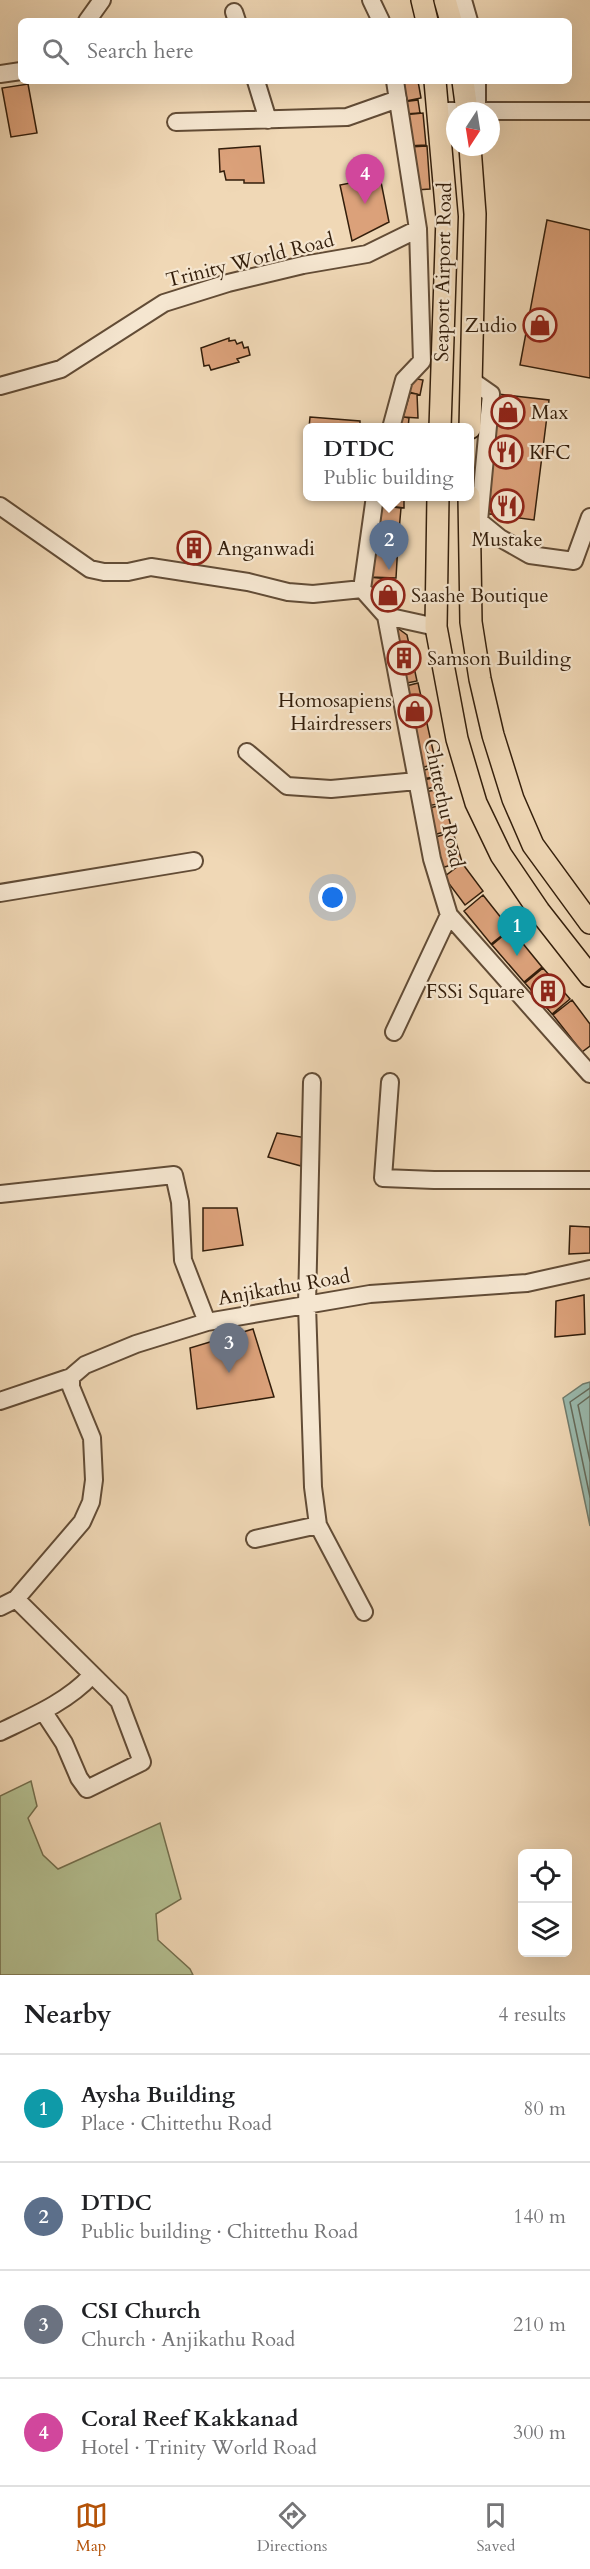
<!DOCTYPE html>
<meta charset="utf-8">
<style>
:root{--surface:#fff;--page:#f2f2f2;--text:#202124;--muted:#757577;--line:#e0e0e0;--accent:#b45309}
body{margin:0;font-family:Cardo,serif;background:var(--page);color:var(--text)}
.controls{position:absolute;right:18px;bottom:18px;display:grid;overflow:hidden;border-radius:9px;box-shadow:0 6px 24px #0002}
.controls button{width:54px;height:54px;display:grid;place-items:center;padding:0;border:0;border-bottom:2px solid var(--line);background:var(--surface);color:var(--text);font:30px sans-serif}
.compass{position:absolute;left:446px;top:102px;width:54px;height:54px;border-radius:50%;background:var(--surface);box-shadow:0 6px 24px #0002;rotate:192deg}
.you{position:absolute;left:333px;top:898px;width:21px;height:21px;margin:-15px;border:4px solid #fff;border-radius:50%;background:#1a73e8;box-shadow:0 0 0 9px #1a73e833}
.badge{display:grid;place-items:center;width:39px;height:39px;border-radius:50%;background:var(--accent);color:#fff;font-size:20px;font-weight:700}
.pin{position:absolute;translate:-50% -50px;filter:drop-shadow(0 2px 3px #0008)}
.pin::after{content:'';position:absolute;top:32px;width:21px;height:18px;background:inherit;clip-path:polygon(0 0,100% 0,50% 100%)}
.popup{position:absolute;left:303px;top:423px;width:171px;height:78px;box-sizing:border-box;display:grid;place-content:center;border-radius:9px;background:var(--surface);filter:drop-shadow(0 2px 4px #0005);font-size:20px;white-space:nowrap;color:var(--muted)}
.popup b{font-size:22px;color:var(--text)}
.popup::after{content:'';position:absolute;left:50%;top:100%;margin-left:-12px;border:12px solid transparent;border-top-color:var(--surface)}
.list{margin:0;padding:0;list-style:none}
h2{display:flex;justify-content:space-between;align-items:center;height:78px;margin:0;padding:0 24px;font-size:26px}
h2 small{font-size:20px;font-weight:400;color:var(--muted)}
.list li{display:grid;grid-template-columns:39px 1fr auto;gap:18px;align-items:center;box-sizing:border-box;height:108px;padding:0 24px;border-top:2px solid var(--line)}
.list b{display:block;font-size:22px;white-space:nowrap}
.list p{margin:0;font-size:20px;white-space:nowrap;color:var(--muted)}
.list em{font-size:20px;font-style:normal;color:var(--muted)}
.icon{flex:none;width:33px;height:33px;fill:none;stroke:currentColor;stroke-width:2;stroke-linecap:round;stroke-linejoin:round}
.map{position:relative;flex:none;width:590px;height:1975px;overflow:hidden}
.search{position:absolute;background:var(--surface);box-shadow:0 6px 24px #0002;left:18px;right:18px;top:18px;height:66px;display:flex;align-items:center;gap:15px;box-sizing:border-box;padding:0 21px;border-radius:9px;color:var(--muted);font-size:22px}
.sheet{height:510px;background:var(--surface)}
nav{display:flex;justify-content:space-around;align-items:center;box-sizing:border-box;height:84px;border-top:2px solid var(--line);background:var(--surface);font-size:16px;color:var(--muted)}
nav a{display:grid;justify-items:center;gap:3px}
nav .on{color:var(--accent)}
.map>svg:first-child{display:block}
.green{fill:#b4c092;stroke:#746f4e;stroke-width:1.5}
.water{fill:#9abaae;stroke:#717c6d;stroke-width:1.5}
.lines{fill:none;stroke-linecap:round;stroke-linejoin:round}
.shore{stroke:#666c5c;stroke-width:1.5}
.building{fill:#dba17a;stroke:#331e0b;stroke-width:1.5}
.minor-casing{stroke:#624c36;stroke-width:20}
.major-casing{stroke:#331e0b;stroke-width:24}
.minor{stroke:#f5e6d0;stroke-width:16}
.major{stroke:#f0d8b6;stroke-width:21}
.labels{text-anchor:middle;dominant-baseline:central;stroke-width:4.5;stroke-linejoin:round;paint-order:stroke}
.street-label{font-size:20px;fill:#331e0b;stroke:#f5e6d0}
.poi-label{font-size:20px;fill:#331e0b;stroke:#f5e6d0;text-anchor:start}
</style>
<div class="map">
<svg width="590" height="1975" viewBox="0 0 590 1975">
<rect width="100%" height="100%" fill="#f0d8b6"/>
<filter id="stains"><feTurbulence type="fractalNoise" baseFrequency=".00333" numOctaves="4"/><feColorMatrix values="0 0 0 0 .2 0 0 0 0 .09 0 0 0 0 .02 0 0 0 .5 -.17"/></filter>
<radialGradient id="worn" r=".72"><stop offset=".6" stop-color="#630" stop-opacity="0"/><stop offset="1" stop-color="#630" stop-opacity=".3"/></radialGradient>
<path class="green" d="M31,1781L37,1806L28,1818L43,1855L58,1869L160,1823L181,1899L156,1914L158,1940L190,1969L193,1975H0V1796Z"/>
<path class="water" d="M590,1382V1526L563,1398L583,1384Z"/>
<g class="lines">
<path class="shore" d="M590,1388L570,1402L590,1497
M590,1396L578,1405L590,1461"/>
</g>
<path class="building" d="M398,81H418L421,98L401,102Z
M28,84L37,133L11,137L2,88Z
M418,100L420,113L404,114L402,102Z
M423,113L426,145L407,146L403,115Z
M260,146L264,183H244V180H226L224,171L220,172L219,149Z
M427,146L430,189L416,190L409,147Z
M380,177L389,222L352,241L340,185Z
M547,220L590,230V378L520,365Z
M229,338V341L235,340L237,344L242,342L244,348L248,347L250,355L237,359L239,362L211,370L209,365L204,366L201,348Z
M412,378L423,380L420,395L409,392Z
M410,393L417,394L418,418L403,417Z
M498,394L549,400L534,520L483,513Z
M397,415L409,418L408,428H394Z
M310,417L360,421V428H309Z
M377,496H404V508L376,504Z
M376,505L401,508L398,542L373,540Z
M183,537H204V560H183Z
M373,542L398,543L396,578L371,577Z
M368,577L390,579V588L393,589L394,595L390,600L391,610L367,586Z
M392,624L407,635L417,681L402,684Z
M418,683L436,764L420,768L402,687Z
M435,767L438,776L423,779L421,771Z
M438,777L440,786L426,789L423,780Z
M441,789L444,803L427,806L424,792Z
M445,804L452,830L433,835L426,809Z
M453,832L462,862L441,868L432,838Z
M462,863L483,891L465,905L444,877Z
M483,895L510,929L491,944L464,911Z
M511,929L542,967L524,982L492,945Z
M543,968L570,999L552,1014L525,983Z
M572,1000L590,1024V1046L582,1052L553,1015Z
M277,1133L307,1138L301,1166L268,1157Z
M203,1208H237L243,1245L203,1251Z
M570,1226L590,1227V1253L569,1254Z
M584,1295L585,1334L555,1337L556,1301Z
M253,1329L274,1397L197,1409L190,1348Z"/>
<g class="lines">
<g class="minor-casing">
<path id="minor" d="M371,0L381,21
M463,0L469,21
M234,12L237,21
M87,21L102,0
M0,74L21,71
M256,81L268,120
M477,81V109
M439,111H590
M176,122L347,117L398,99
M471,380L491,394L479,521L500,538L530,555L574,561L590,517
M0,386L61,369L164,303L228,283L303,265L367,254L418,229
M391,428L404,380L422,361L418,229L395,81
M375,496L362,589L386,616L432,859L449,915L590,1074
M0,506L90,569L104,572H128L151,567L248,582L288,592L313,594L362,589
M386,616L436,627
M247,752L287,786L331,789L417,781
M0,893L194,861
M394,1032L449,915
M312,1082L307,1305L313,1487L318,1525L364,1612
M390,1082L383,1178L434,1180H590
M0,1194L174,1175L180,1202L183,1260L207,1322
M0,1401L71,1377L85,1365L136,1344L207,1322L370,1294L527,1283L590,1269
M255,1539L318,1525
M16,1599L119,1701L142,1762L87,1789L79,1778L64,1743L43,1711
M0,1607L16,1599L82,1522L91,1502L94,1480L92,1438L71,1387V1377
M0,1732C31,1717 67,1702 91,1676"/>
</g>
<g class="major-casing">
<path id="major" d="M422,0L427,21
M445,0L451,21
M435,81L447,217L440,428
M463,81L467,111
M470,428L475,214L470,147
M438,496L436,627L457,739L476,803L501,855L539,911L590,976
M469,496L471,622L480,679L493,735L513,799L533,845L590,923"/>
</g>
<use href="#minor" class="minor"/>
<use href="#major" class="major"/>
</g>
<defs>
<g id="shop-ring" transform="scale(1.725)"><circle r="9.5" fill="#f5e6d0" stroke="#8f2418" stroke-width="1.5"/><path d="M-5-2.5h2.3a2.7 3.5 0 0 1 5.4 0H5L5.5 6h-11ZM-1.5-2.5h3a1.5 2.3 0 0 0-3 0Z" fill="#8f2418"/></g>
<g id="restaurant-ring" transform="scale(1.725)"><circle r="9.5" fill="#f5e6d0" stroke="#8f2418" stroke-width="1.5"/><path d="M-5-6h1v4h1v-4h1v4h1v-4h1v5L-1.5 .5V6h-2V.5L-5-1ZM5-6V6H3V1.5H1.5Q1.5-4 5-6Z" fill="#8f2418"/></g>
<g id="building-ring" transform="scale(1.725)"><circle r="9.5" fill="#f5e6d0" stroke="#8f2418" stroke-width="1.5"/><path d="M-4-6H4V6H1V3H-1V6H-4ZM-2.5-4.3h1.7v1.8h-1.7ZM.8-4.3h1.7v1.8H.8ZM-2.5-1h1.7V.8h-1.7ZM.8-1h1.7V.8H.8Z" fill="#8f2418"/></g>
</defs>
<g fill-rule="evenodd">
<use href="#shop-ring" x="540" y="325"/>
<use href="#shop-ring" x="508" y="412"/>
<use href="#restaurant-ring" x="506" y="452"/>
<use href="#restaurant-ring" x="507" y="506"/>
<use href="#building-ring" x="194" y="548"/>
<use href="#shop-ring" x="388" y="595"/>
<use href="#building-ring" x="404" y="658"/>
<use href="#shop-ring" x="415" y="711"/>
<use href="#building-ring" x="548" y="991"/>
</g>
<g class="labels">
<g class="street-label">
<text transform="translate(250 260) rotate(-14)">Trinity World Road</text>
<text transform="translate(443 272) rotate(-89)">Seaport Airport Road</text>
<text transform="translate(444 803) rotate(78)">Chittethu Road</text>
<text transform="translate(284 1287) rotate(-10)">Anjikathu Road</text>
</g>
<g class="poi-label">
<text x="517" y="325" text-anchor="end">Zudio</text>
<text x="531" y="412">Max</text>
<text x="529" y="452">KFC</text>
<text x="507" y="539" text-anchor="middle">Mustake</text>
<text x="217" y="548">Anganwadi</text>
<text x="411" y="595">Saashe Boutique</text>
<text x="427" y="658">Samson Building</text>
<text x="392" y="700" text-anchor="end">Homosapiens<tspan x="392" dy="23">Hairdressers</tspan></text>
<text x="525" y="991" text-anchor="end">FSSi Square</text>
</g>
</g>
<rect width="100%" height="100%" filter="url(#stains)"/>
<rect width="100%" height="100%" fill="url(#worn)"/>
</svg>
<div class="controls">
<button><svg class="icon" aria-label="locate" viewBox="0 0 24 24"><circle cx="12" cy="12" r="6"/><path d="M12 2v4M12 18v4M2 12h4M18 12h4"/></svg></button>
<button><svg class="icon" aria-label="layers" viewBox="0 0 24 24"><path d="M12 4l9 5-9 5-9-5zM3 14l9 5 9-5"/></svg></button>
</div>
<svg class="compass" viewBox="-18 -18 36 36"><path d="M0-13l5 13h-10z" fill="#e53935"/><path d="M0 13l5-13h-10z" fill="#757577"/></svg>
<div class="you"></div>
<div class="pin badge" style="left:517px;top:956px;background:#0f9aa8">1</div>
<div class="pin badge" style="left:389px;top:570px;background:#5c6f8a">2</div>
<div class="popup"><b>DTDC</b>Public building</div>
<div class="pin badge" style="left:229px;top:1373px;background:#6b7280">3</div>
<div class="pin badge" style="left:365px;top:204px;background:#d1479c">4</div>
<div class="search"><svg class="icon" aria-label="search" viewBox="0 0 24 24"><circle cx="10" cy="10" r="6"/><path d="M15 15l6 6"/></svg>Search here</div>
</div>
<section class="sheet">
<h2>Nearby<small>4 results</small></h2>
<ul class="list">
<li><span class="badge" style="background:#0f9aa8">1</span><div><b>Aysha Building</b><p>Place · Chittethu Road</p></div><em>80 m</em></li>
<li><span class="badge" style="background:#5c6f8a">2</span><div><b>DTDC</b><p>Public building · Chittethu Road</p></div><em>140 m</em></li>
<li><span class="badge" style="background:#6b7280">3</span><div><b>CSI Church</b><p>Church · Anjikathu Road</p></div><em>210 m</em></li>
<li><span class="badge" style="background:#d1479c">4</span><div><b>Coral Reef Kakkanad</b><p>Hotel · Trinity World Road</p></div><em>300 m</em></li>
</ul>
</section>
<nav>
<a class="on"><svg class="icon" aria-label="map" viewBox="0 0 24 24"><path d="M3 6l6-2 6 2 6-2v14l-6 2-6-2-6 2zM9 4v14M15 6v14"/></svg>Map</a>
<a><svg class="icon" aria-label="directions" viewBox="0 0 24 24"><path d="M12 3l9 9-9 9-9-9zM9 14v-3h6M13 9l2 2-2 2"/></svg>Directions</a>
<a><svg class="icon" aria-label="saved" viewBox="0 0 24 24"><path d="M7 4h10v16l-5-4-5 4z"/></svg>Saved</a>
</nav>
